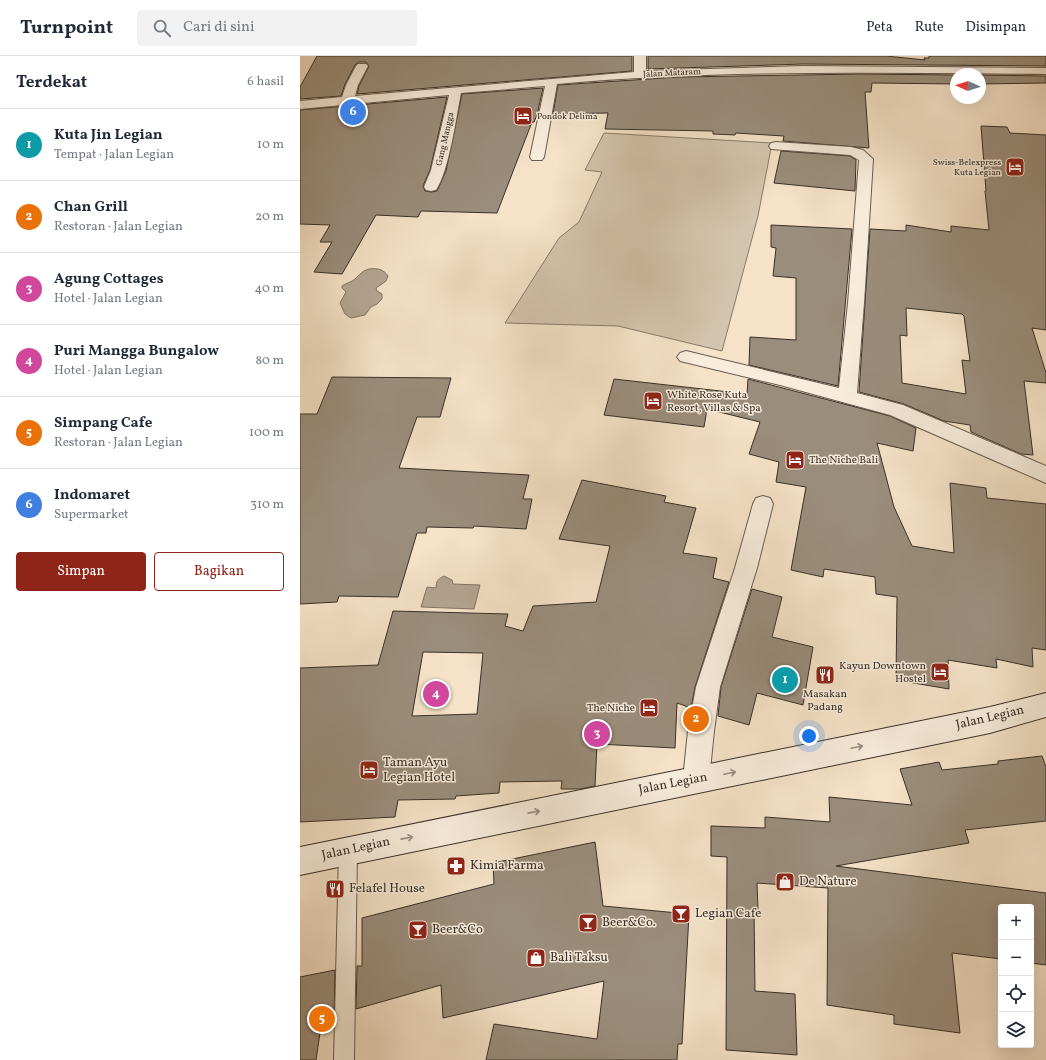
<!DOCTYPE html>
<html lang="id">
<meta charset="utf-8">
<style>
:root{--surface:#fff;--page:#f2f2f3;--text:#1f2937;--muted:#747a83;--line:#e0e1e3;--accent:#8f2418}
body{margin:0;font-family:Vollkorn,serif;background:var(--page);color:var(--text)}
.controls{position:absolute;right:12px;bottom:12px;display:grid;overflow:hidden;border-radius:4px;box-shadow:0 4px 16px #0002}
.controls button{width:36px;height:36px;display:grid;place-items:center;padding:0;border:0;border-bottom:1px solid var(--line);background:var(--surface);color:var(--text);font:20px sans-serif}
.compass{position:absolute;left:650px;top:12px;width:36px;height:36px;border-radius:50%;background:var(--surface);box-shadow:0 4px 16px #0002;rotate:273deg}
.you{position:absolute;left:509px;top:680px;width:14px;height:14px;margin:-10px;border:3px solid #fff;border-radius:50%;background:#1a73e8;box-shadow:0 0 0 6px #1a73e833}
.badge{display:grid;place-items:center;width:26px;height:26px;border-radius:50%;background:var(--accent);color:#fff;font-size:13px;font-weight:700}
.pin{position:absolute;translate:-50% -50%;border:2px solid #fff;box-shadow:0 1px 4px #0006}
.list{margin:0;padding:0;list-style:none}
h2{display:flex;justify-content:space-between;align-items:center;height:52px;margin:0;padding:0 16px;font-size:17px}
h2 small{font-size:13px;font-weight:400;color:var(--muted)}
.list li{display:grid;grid-template-columns:26px 1fr auto;gap:12px;align-items:center;box-sizing:border-box;height:72px;padding:0 16px;border-top:1px solid var(--line)}
.list b{display:block;font-size:15px;white-space:nowrap}
.list p{margin:0;font-size:13px;white-space:nowrap;color:var(--muted)}
.list em{font-size:13px;font-style:normal;color:var(--muted)}
.actions{display:flex;gap:8px;padding:12px 16px}
.actions a{flex:1;padding:9px 0;border:1px solid var(--accent);border-radius:4px;text-align:center;font-size:14px;color:var(--accent)}
.actions .main{background:var(--accent);color:#fff}
.icon{flex:none;width:22px;height:22px;fill:none;stroke:currentColor;stroke-width:2;stroke-linecap:round;stroke-linejoin:round}
.map{position:relative;flex:none;width:746px;height:1004px;overflow:hidden}
header{display:flex;align-items:center;gap:24px;box-sizing:border-box;height:56px;padding:0 20px;background:var(--surface);border-bottom:1px solid var(--line)}
header strong{font-size:19px}
nav{display:flex;gap:22px;margin-inline-start:auto;font-size:14px}
.search{width:280px;height:36px;background:var(--page);display:flex;align-items:center;gap:10px;box-sizing:border-box;padding:0 14px;border-radius:4px;color:var(--muted);font-size:15px}
main{display:flex}
aside{flex:1;background:var(--surface)}
.map>svg:first-child{display:block}
.green{fill:#d5c4ad;stroke:#877a6a}
.water{fill:#b5a591;stroke:#837667}
.building{fill:#9b8d7b;stroke:#393027;fill-rule:evenodd}
.lines{fill:none;stroke-linecap:round;stroke-linejoin:round}
.service-casing{stroke:#685c4f;stroke-width:2}
.minor-casing{stroke:#685c4f;stroke-width:2}
.secondary-casing{stroke:#393027;stroke-width:2}
.service{fill:#f8ecdb;fill-rule:evenodd}
.minor{fill:#f8ecdb;fill-rule:evenodd}
.secondary{fill:#f8ecdb;fill-rule:evenodd}
.oneway{stroke:#988e81}
.labels{text-anchor:middle;dominant-baseline:central;stroke-width:3;stroke-linejoin:round;paint-order:stroke}
.far-street-label{font-size:9px;fill:#393027;stroke:#f8ecdb}
.far-poi-label{font-size:9px;fill:#393027;stroke:#f8ecdb;text-anchor:start}
.poi-label{font-size:11px;fill:#393027;stroke:#f8ecdb;text-anchor:start}
.near-street-label{font-size:13px;fill:#393027;stroke:#f8ecdb}
.near-poi-label{font-size:13px;fill:#393027;stroke:#f8ecdb;text-anchor:start}
</style>
<header>
<strong>Turnpoint</strong>
<div class="search"><svg class="icon" aria-label="search" viewBox="0 0 24 24"><circle cx="10" cy="10" r="6"/><path d="M15 15l6 6"/></svg>Cari di sini</div>
<nav><a>Peta</a><a>Rute</a><a>Disimpan</a></nav>
</header>
<main>
<aside>
<h2>Terdekat<small>6 hasil</small></h2>
<ul class="list">
<li><span class="badge" style="background:#0f9aa8">1</span><div><b>Kuta Jin Legian</b><p>Tempat · Jalan Legian</p></div><em>10 m</em></li>
<li><span class="badge" style="background:#e8710a">2</span><div><b>Chan Grill</b><p>Restoran · Jalan Legian</p></div><em>20 m</em></li>
<li><span class="badge" style="background:#d1479c">3</span><div><b>Agung Cottages</b><p>Hotel · Jalan Legian</p></div><em>40 m</em></li>
<li><span class="badge" style="background:#d1479c">4</span><div><b>Puri Mangga Bungalow</b><p>Hotel · Jalan Legian</p></div><em>80 m</em></li>
<li><span class="badge" style="background:#e8710a">5</span><div><b>Simpang Cafe</b><p>Restoran · Jalan Legian</p></div><em>100 m</em></li>
<li><span class="badge" style="background:#3f7fe0">6</span><div><b>Indomaret</b><p>Supermarket</p></div><em>310 m</em></li>
</ul>
<div class="actions"><a class="main">Simpan</a><a>Bagikan</a></div>
</aside>
<div class="map">
<svg width="746" height="1004" viewBox="0 0 746 1004">
<rect width="100%" height="100%" fill="#f5e2c8"/>
<filter id="stains"><feTurbulence type="fractalNoise" baseFrequency=".005" numOctaves="4"/><feColorMatrix values="0 0 0 0 .2 0 0 0 0 .09 0 0 0 0 .02 0 0 0 .5 -.17"/></filter>
<radialGradient id="worn" r=".72"><stop offset=".6" stop-color="#630" stop-opacity="0"/><stop offset="1" stop-color="#630" stop-opacity=".3"/></radialGradient>
<path class="green" d="M304,77L472,87L458,160L422,295L318,270L205,267L259,182L279,166L302,116L285,114Z"/>
<path class="water" d="M69,213C78,212 83,213 88,220L86,225L76,232L77,235L82,238V243L77,248L71,251L65,259L51,262L45,258L40,247L46,236L42,232V230C46,227 52,226 55,223C60,218 62,215 69,213Z
M144,520L152,524L153,528L180,529L174,553L121,551L127,531L136,532C136,525 138,523 144,520Z"/>
<path class="building" d="M17,0H332V15L57,38L59,30L69,10L66,6H58L55,9L45,28L41,40L0,43V31Z
M348,0H586L625,4L624,2H629V0H746V10L503,8L348,13Z
M562,18L656,19V28L572,27L571,36H565L569,92L483,85L484,80L436,77L435,79L413,78V75L305,73L308,57L253,58L258,29L379,21Z
M680,19L746,20V27L680,28Z
M243,32L237,59L234,66H232L197,157L121,155L118,161L76,159L42,218L14,216L32,186H20L30,169L0,168V54L147,41L130,114L123,130L125,135L131,136L137,135L146,115L162,38Z
M681,70L707,71L710,77L746,79V274L732,272L746,317V327L724,325L733,399L721,398L671,376L670,369L644,365L604,348L559,336L570,173L606,175V169L651,176V170L689,174L685,135H686ZM606,252L662,258L664,260L670,305L662,304L666,338L602,327L600,279L607,280Z
M481,95L550,100L556,104L555,135L474,127Z
M471,169L552,173L538,330L449,309L450,281L496,284V222L473,220L476,192L471,191Z
M32,321L151,322L140,361H117L99,412L229,419L223,443H232L226,473L174,470L173,472L127,471L126,477H117L98,541L39,540L37,546L0,548V358H17Z
M314,323L447,338L448,323L590,360L616,372L613,395L577,387L594,451L612,490L654,497L650,427L686,432L687,442L746,448V594L732,592L733,611L696,603L697,612L648,604L649,633L596,624L597,541L576,538L575,521L524,513L523,521L491,514L506,431L476,426L479,406L449,398L460,366L407,353L404,371L304,359Z
M282,424L366,440L364,446L396,452L383,497L417,502L413,522L429,526L395,631L391,652L377,647L375,692L297,688L295,730L280,733H261L262,725L200,726L199,737L156,740L155,743L98,744L95,761L0,766V612L78,609L93,555L208,558L205,570L223,575L233,550L296,546L310,490L259,483ZM123,596L183,597L177,658L112,660Z
M452,533L482,541L472,581L513,591L503,649L457,637L449,669L418,660L421,631Z
M742,700L746,711V765L665,774L669,787L536,810L746,837V909L731,907V851H701V903L652,897L660,977L594,968V959L527,949L528,832L457,827L458,853H454L455,935L495,938L497,999L426,994L427,801L411,800V770L465,772V761L530,766L529,741L612,749L600,713L639,706L642,714L698,708V705Z
M295,786L303,850L389,858L382,988H378L377,1004H186L194,968L297,983L304,925L143,962L141,929L56,953L57,910H62V862L194,828L193,807Z
M35,914L34,960L22,963L16,1004H0V921Z"/>
<g class="lines">
<g class="service-casing">
<path id="service" d="M48,785L54,788L57,794L54,1004H34L39,794L42,788Z"/>
</g>
<g class="minor-casing">
<path id="minor" d="M334,0H346V15L503,10L746,12V18C583,17 419,13 257,28L244,101L242,104H232L230,101L245,30L161,37C156,62 149,115 136,134L131,135L126,134L124,131L131,114L149,39L0,53V45L42,41L46,29L56,10L58,8H66L68,10L58,29L55,40L334,16Z
M476,86L551,91L563,94L573,103L564,247L557,337L603,349L746,410V427L590,359L480,329L380,305L377,301L380,297L386,295L539,332L548,247L559,104L550,99L471,93L469,90L471,87Z
M463,440L470,442L473,448L457,512L420,631L414,675L409,724L405,733L396,737L387,733L383,724L388,675L396,631L435,512L453,448L456,442Z"/>
</g>
<g class="secondary-casing">
<path id="secondary" d="M746,637V661L690,677L0,819V791L690,651Z"/>
</g>
<use href="#service" class="service"/>
<use href="#minor" class="minor"/>
<use href="#secondary" class="secondary"/>
</g>
<defs><path id="oneway-shaft" d="M-6 0H5M1.5-3L5.5 0L1.5 3" fill="none" stroke-width="1.6" stroke-linecap="round" stroke-linejoin="round"/></defs>
<g class="oneway">
<use href="#oneway-shaft" transform="translate(557 691) rotate(-12)"/>
<use href="#oneway-shaft" transform="translate(430 717) rotate(-12)"/>
<use href="#oneway-shaft" transform="translate(234 756) rotate(-11)"/>
<use href="#oneway-shaft" transform="translate(107 782) rotate(-11)"/>
</g>
<defs>
<g id="hotel-square" transform="scale(1)"><rect x="-9" y="-9" width="18" height="18" rx="4" fill="#8f2418" stroke="#f8ecdb"/><path d="M-6-4.5h1.5V1H6V5H4.5V3h-9V5H-6ZM-4 0a1.8 1.8 0 1 1 3.6 0ZM.5 0V-2.5h3Q6-2.5 6 0Z" fill="#fff"/></g>
<g id="restaurant-square" transform="scale(1)"><rect x="-9" y="-9" width="18" height="18" rx="4" fill="#8f2418" stroke="#f8ecdb"/><path d="M-5-6h1v4h1v-4h1v4h1v-4h1v5L-1.5 .5V6h-2V.5L-5-1ZM5-6V6H3V1.5H1.5Q1.5-4 5-6Z" fill="#fff"/></g>
<g id="pharmacy-square" transform="scale(1)"><rect x="-9" y="-9" width="18" height="18" rx="4" fill="#8f2418" stroke="#f8ecdb"/><path d="M-2-6h4v4h4v4h-4v4h-4v-4h-4v-4h4Z" fill="#fff"/></g>
<g id="shop-square" transform="scale(1)"><rect x="-9" y="-9" width="18" height="18" rx="4" fill="#8f2418" stroke="#f8ecdb"/><path d="M-5-2.5h2.3a2.7 3.5 0 0 1 5.4 0H5L5.5 6h-11ZM-1.5-2.5h3a1.5 2.3 0 0 0-3 0Z" fill="#fff"/></g>
<g id="bar-square" transform="scale(1)"><rect x="-9" y="-9" width="18" height="18" rx="4" fill="#8f2418" stroke="#f8ecdb"/><path d="M-6-5H6L.8 .8V4.5H3.5V6h-7V4.5H-.8V.8Z" fill="#fff"/></g>
</defs>
<g fill-rule="evenodd">
<use href="#hotel-square" x="223" y="60"/>
<use href="#hotel-square" x="715" y="111"/>
<use href="#hotel-square" x="353" y="345"/>
<use href="#hotel-square" x="495" y="404"/>
<use href="#hotel-square" x="640" y="616"/>
<use href="#restaurant-square" x="525" y="619"/>
<use href="#hotel-square" x="349" y="652"/>
<use href="#hotel-square" x="69" y="714"/>
<use href="#pharmacy-square" x="156" y="810"/>
<use href="#shop-square" x="485" y="826"/>
<use href="#restaurant-square" x="35" y="833"/>
<use href="#bar-square" x="381" y="858"/>
<use href="#bar-square" x="288" y="867"/>
<use href="#bar-square" x="118" y="874"/>
<use href="#shop-square" x="236" y="902"/>
</g>
<g class="labels">
<g class="far-street-label">
<text transform="translate(372 17) rotate(-3)">Jalan Mataram</text>
<text transform="translate(145 83) rotate(-77)">Gang Mangga</text>
</g>
<g class="far-poi-label">
<text x="237" y="60">Pondok Delima</text>
<text x="701" y="106" text-anchor="end">Swiss-Belexpress<tspan x="701" dy="10">Kuta Legian</tspan></text>
</g>
<g class="poi-label">
<text x="367" y="339">White Rose Kuta<tspan x="367" dy="13">Resort, Villas &amp; Spa</tspan></text>
<text x="509" y="404">The Niche Bali</text>
<text x="626" y="610" text-anchor="end">Kayun Downtown<tspan x="626" dy="13">Hostel</tspan></text>
<text x="525" y="638" text-anchor="middle">Masakan<tspan x="525" dy="13">Padang</tspan></text>
<text x="335" y="652" text-anchor="end">The Niche</text>
</g>
<g class="near-street-label">
<text transform="translate(690 662) rotate(-13)">Jalan Legian</text>
<text transform="translate(373 728) rotate(-11)">Jalan Legian</text>
<text transform="translate(56 793) rotate(-12)">Jalan Legian</text>
</g>
<g class="near-poi-label">
<text x="83" y="707">Taman Ayu<tspan x="83" dy="15">Legian Hotel</tspan></text>
<text x="170" y="810">Kimia Farma</text>
<text x="499" y="826">De Nature</text>
<text x="49" y="833">Felafel House</text>
<text x="395" y="858">Legian Cafe</text>
<text x="302" y="867">Beer&amp;Co.</text>
<text x="132" y="874">Beer&amp;Co</text>
<text x="250" y="902">Bali Taksu</text>
</g>
</g>
<rect width="100%" height="100%" filter="url(#stains)"/>
<rect width="100%" height="100%" fill="url(#worn)"/>
</svg>
<div class="controls">
<button>+</button>
<button>−</button>
<button><svg class="icon" aria-label="locate" viewBox="0 0 24 24"><circle cx="12" cy="12" r="6"/><path d="M12 2v4M12 18v4M2 12h4M18 12h4"/></svg></button>
<button><svg class="icon" aria-label="layers" viewBox="0 0 24 24"><path d="M12 4l9 5-9 5-9-5zM3 14l9 5 9-5"/></svg></button>
</div>
<svg class="compass" viewBox="-18 -18 36 36"><path d="M0-13l5 13h-10z" fill="#e53935"/><path d="M0 13l5-13h-10z" fill="#747a83"/></svg>
<div class="you"></div>
<div class="pin badge" style="left:485px;top:624px;background:#0f9aa8">1</div>
<div class="pin badge" style="left:396px;top:663px;background:#e8710a">2</div>
<div class="pin badge" style="left:297px;top:678px;background:#d1479c">3</div>
<div class="pin badge" style="left:136px;top:638px;background:#d1479c">4</div>
<div class="pin badge" style="left:22px;top:963px;background:#e8710a">5</div>
<div class="pin badge" style="left:53px;top:56px;background:#3f7fe0">6</div>
</div>
</main>
